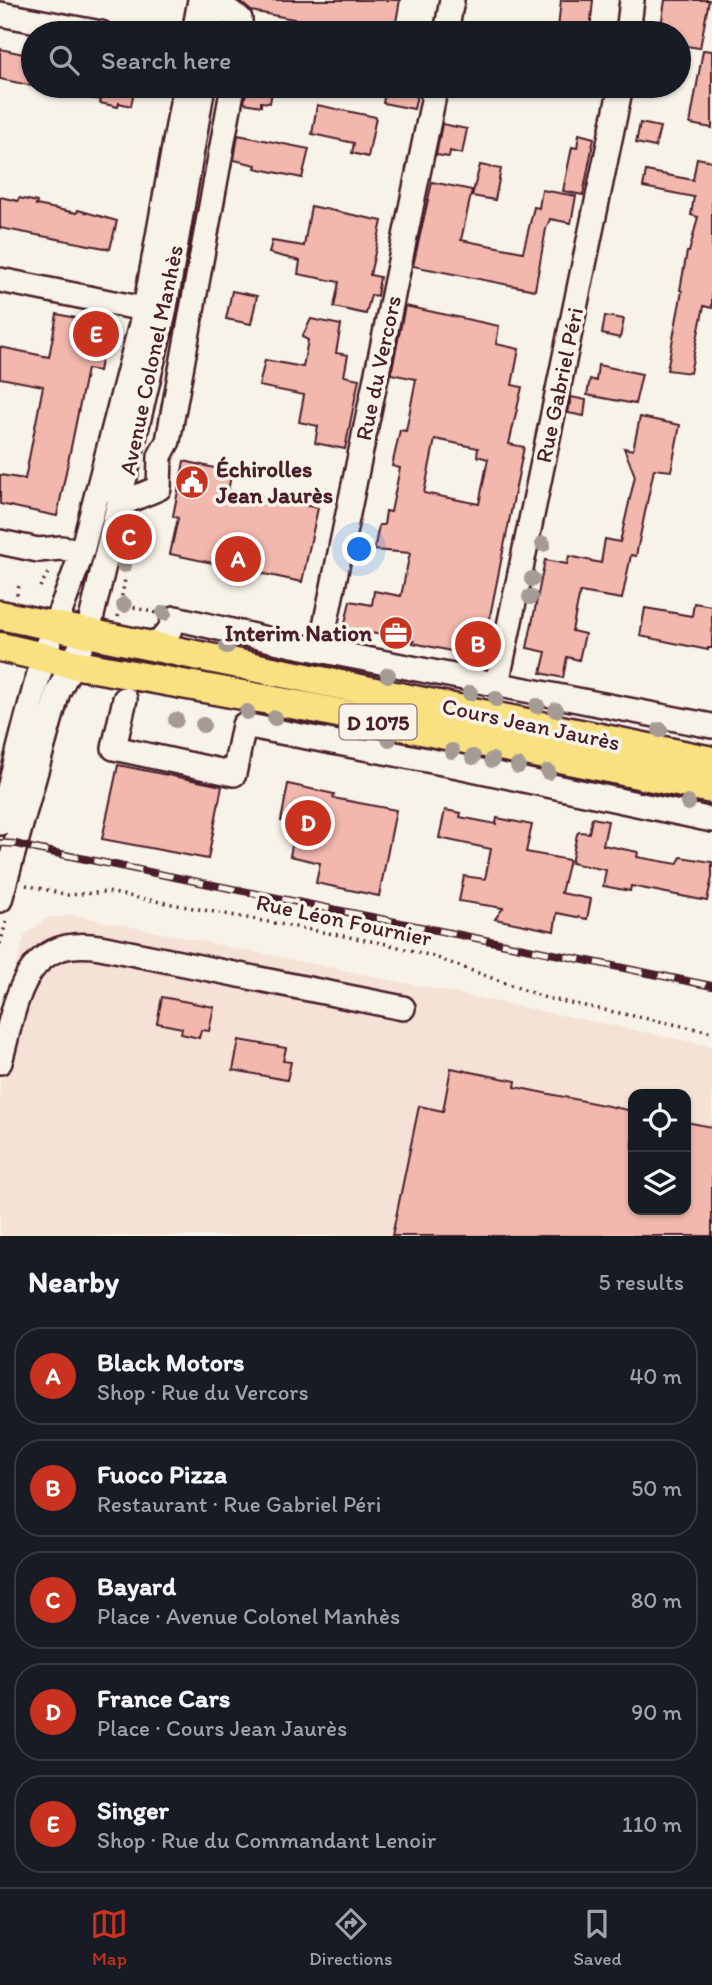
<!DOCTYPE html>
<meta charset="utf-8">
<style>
:root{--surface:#171b24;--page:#242831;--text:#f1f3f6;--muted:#9ea1a6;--line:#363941;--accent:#c8321e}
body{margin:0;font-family:Itim,sans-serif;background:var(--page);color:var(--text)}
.controls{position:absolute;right:21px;bottom:21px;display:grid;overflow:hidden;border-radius:14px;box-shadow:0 2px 5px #0004}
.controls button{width:63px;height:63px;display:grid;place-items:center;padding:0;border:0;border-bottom:2px solid var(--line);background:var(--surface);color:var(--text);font:35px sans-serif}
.you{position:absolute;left:360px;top:550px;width:24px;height:24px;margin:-18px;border:5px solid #fff;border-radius:50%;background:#1a73e8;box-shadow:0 0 0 10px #1a73e833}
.badge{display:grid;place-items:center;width:46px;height:46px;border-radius:50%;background:var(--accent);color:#fff;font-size:23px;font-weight:700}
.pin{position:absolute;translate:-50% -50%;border:4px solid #fff;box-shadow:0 2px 7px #0006}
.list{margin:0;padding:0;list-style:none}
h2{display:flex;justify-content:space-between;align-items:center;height:91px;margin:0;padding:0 28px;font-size:30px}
h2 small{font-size:23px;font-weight:400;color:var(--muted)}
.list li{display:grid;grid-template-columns:46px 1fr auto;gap:21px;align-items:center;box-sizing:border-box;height:98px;margin:0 14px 14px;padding:0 14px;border:2px solid var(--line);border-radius:28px}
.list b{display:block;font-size:26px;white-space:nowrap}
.list p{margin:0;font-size:23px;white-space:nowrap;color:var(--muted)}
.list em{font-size:23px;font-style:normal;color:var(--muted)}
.icon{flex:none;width:38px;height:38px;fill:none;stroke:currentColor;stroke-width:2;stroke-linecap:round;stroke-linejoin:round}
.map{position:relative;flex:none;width:712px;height:1236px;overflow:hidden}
.search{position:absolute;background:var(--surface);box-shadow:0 2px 5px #0004;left:21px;right:21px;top:21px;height:77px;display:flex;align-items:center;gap:18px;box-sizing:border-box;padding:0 24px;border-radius:38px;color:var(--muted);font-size:26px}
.sheet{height:651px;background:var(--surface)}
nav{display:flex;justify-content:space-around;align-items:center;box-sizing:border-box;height:98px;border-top:2px solid var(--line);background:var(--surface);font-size:19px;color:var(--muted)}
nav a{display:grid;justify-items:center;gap:4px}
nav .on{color:var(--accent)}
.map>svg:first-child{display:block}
.built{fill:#f6e1d6;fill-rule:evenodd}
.building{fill:#f2b7ad;stroke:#4a1f2b;stroke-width:2;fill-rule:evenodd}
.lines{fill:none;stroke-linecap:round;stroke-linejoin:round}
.minor-casing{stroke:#4a1f2b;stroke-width:28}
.major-casing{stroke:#4a1f2b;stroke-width:33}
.path{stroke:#4a1f2b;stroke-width:3.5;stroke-dasharray:2 5;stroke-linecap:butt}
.minor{stroke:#f7f3e8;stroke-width:23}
.major{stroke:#f9e181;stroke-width:28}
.rail-casing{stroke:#4a1f2b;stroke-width:8}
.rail{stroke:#f7f3e8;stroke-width:5;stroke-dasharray:16;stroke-linecap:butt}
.tree{fill:#a59b94}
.labels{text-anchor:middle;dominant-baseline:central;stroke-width:7;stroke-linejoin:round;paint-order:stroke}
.shield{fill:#f7f3e8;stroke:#7e5f64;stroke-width:2}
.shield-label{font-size:21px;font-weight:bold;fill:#4a1f2b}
.street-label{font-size:23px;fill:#4a1f2b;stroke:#f7f3e8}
.poi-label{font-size:23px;font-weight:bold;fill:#4a1f2b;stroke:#f7f3e8;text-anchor:start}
</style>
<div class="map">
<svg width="712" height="1236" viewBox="0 0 712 1236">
<rect width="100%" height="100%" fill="#f7f3e8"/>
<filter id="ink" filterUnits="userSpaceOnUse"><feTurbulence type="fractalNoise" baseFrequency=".0143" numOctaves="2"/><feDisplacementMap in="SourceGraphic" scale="14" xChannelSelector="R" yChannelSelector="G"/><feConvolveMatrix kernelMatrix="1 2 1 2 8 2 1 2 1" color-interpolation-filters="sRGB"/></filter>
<g filter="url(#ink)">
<path class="built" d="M74,915L712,1046V1236H0V1018L25,935L47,918ZM633,1094H686V1210H633Z"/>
<path class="building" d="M238,0H400L394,33H368L251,11Z
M561,0H593L590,31L558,28Z
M665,0H709L700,48L679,45V33H660Z
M0,49L33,56V86L0,79Z
M703,50L712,51V128L690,124Z
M69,86H135L131,106L119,103L118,107L100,103L101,100L68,93Z
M247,86H273L270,103L261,102V106L244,103Z
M386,86H419L414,109L383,103Z
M317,105L376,117L368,157L352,153L354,143L312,134Z
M640,123L660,127L655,147L636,143Z
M442,124L467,129L462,154L450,151L449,157L436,155Z
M579,134L594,138L583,195L563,191L572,147L577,148Z
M238,135L309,149L302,178L255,168L256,165L234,160Z
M697,158L712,161V308L704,306L690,373L667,370L682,291L680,290L687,252H689L698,217L691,215L694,197L643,187L646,171L693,180Z
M480,165L501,169L495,200L472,196Z
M432,182L472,190L461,240L523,252L534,207L539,208L542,190L576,196L571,223L550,219L546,229L535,290L413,266Z
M0,197L18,201L19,198L37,202L36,205L77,213L78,210L117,221L110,249L0,228Z
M311,206L382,221L370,275L380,277L377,296L371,295L366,314L334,307L339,282L298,274L300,261L269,253L272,241L304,246Z
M232,291L257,296L251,324L226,319Z
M405,306L499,326L496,344L519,349L512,385L522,387L509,444L524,447L484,646L470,655L413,643L414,641L344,628L350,601L372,605L374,591L401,596L410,553L374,550L379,525H384L386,511L391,512L400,468L392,466L400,430L406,431L416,379L391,374ZM435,439L478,448L477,456L488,459L479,504L424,493Z
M57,314L108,325L99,371L87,369L57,516L0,504V475L25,479L43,386L0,378V347L49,357Z
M605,316L624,319L620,338L602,334Z
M311,319L341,325L336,353L348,355L344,376L359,379L345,449L315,443L318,426L299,422L304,395L259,386L265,360L303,367L308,340L302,337Z
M598,365L642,374L635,404L587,395L590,379L596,381Z
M571,397L586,400L584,416L568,413Z
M640,417L680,425L671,471L654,469L636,556L631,555L622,599L580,592L572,631L585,634L579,660L567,657L563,678L541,673L546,652L527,648L545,560L567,564L569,556L601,563L605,539L620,542L635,476L624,448L633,450Z
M184,461L232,472L228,490L318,508L302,582L170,554L178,518L173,516Z
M694,603L712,606V648H708V650L640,636L645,608L692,616Z
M118,765L222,786L208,859L102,839Z
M288,784L334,794L333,798L396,810L379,896L316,883L320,863L290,856L296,824L281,821Z
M445,810L461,813L460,817L496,824L497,818L532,825L526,852L569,860L561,893L591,899L587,919L557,913L554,931L495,919L503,908L459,901L464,876L485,879L491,849L439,838Z
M592,818L608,821L603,845L638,852L637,857L677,864L681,857L712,862V877L707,901L631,886L630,891L603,886L606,870L571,863L577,834L579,832L589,833Z
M162,997L214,1007L209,1031L201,1030L199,1038L181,1034L182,1028L157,1023Z
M239,1040L286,1048L283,1061L291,1062L287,1080L233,1070Z
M451,1068L516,1081L515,1087L633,1111V1210H686V1122L712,1127V1236H392L419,1106L443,1111Z"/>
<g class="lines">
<g class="minor-casing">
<path id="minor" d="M218,3L240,19V33
M0,14L101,33
M194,33L200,0
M212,33L218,0
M446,33L452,0
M628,33L632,0
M0,280L158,312
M112,490L121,497L130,500L159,488L160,456L168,441L233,86
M0,542L38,550L61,548L82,551
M156,646L169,631L175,618L293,645L712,726
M320,650L436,86
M497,684L621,86
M125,699L114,748L234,774L244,725L458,766L712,820
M0,823C15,768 27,712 44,657C55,621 71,587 82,551L145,309L185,86
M0,900L58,692L88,632L104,565L164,313L203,86
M0,1062C16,1005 21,934 100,947L403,1008"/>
</g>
<g class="major-casing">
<path id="major" d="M0,615L712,761
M0,647L73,664L308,707L712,789"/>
</g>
<path class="path" d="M40,587L49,571
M17,595L19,585
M120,604L156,613
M118,617L125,579
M26,885L68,895L107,892L387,944L432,956L546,998L712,1032
M0,944L7,919"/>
<use href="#minor" class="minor"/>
<use href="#major" class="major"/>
<g class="rail-casing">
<path id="rail" d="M0,843L17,844L36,849L712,986"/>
</g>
<use href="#rail" class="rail"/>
</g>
<g class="tree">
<circle cx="543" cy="544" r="8"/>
<circle cx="124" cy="565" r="8"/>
<circle cx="532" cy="579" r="8"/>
<circle cx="530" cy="597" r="8"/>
<circle cx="124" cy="605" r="8"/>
<circle cx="164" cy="613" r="8"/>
<circle cx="227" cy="646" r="8"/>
<circle cx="388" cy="675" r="8"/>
<circle cx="470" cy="693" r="8"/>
<circle cx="496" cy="699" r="8"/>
<circle cx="537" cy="706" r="8"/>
<circle cx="556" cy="710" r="8"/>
<circle cx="247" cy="712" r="8"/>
<circle cx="275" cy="718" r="8"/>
<circle cx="176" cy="720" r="8"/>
<circle cx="203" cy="725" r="8"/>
<circle cx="660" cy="730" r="8"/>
<circle cx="364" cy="733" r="8"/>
<circle cx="389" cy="739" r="8"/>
<circle cx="452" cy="751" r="8"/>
<circle cx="473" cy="757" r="8"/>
<circle cx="492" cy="760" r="8"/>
<circle cx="518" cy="766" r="8"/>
<circle cx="548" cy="772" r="8"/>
<circle cx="688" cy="803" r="8"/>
</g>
</g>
<defs>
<g id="civic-disc" transform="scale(1.75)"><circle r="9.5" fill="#c8321e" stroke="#f7f3e8"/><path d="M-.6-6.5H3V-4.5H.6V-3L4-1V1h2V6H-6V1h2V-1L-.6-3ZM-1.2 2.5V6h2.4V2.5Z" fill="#fff"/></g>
<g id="office-disc" transform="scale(1.75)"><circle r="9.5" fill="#c8321e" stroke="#f7f3e8"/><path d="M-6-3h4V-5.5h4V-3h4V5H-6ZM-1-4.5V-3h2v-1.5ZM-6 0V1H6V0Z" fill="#fff"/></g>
</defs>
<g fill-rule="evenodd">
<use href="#civic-disc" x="192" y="482"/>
<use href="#office-disc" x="396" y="633"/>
</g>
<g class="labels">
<rect class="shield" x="339.5" y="704.5" width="77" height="35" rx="5"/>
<g class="shield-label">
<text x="378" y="722">D 1075</text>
</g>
<g class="street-label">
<text transform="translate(151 360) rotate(-78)">Avenue Colonel Manhès</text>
<text transform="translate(378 368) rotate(-78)">Rue du Vercors</text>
<text transform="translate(559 385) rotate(-78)">Rue Gabriel Péri</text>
<text transform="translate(531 724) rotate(12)">Cours Jean Jaurès</text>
<text transform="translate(344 920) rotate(12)">Rue Léon Fournier</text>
</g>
<g class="poi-label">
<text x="216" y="469">Échirolles<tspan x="216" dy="26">Jean Jaurès</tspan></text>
<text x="372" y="633" text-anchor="end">Interim Nation</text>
</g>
</g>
</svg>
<div class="controls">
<button><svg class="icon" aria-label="locate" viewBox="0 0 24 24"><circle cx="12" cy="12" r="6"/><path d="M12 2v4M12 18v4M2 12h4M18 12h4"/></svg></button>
<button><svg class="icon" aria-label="layers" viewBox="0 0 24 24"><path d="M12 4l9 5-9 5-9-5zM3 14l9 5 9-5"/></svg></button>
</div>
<div class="you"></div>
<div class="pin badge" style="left:238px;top:559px">A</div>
<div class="pin badge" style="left:478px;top:644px">B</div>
<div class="pin badge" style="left:129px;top:537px">C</div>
<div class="pin badge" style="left:308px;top:823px">D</div>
<div class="pin badge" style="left:96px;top:334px">E</div>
<div class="search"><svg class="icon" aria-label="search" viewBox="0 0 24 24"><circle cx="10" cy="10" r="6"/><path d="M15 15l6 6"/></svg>Search here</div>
</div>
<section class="sheet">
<h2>Nearby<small>5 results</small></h2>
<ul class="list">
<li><span class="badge">A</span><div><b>Black Motors</b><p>Shop · Rue du Vercors</p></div><em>40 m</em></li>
<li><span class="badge">B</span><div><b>Fuoco Pizza</b><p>Restaurant · Rue Gabriel Péri</p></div><em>50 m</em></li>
<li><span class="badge">C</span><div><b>Bayard</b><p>Place · Avenue Colonel Manhès</p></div><em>80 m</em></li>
<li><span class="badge">D</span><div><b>France Cars</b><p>Place · Cours Jean Jaurès</p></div><em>90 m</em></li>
<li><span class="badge">E</span><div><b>Singer</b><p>Shop · Rue du Commandant Lenoir</p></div><em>110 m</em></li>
</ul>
</section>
<nav>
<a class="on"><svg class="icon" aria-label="map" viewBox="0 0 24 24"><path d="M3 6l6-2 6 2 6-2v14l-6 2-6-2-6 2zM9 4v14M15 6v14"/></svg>Map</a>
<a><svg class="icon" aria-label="directions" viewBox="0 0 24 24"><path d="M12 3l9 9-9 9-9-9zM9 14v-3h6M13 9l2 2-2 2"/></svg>Directions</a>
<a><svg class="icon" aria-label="saved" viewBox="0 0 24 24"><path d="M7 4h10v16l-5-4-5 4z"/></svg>Saved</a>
</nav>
